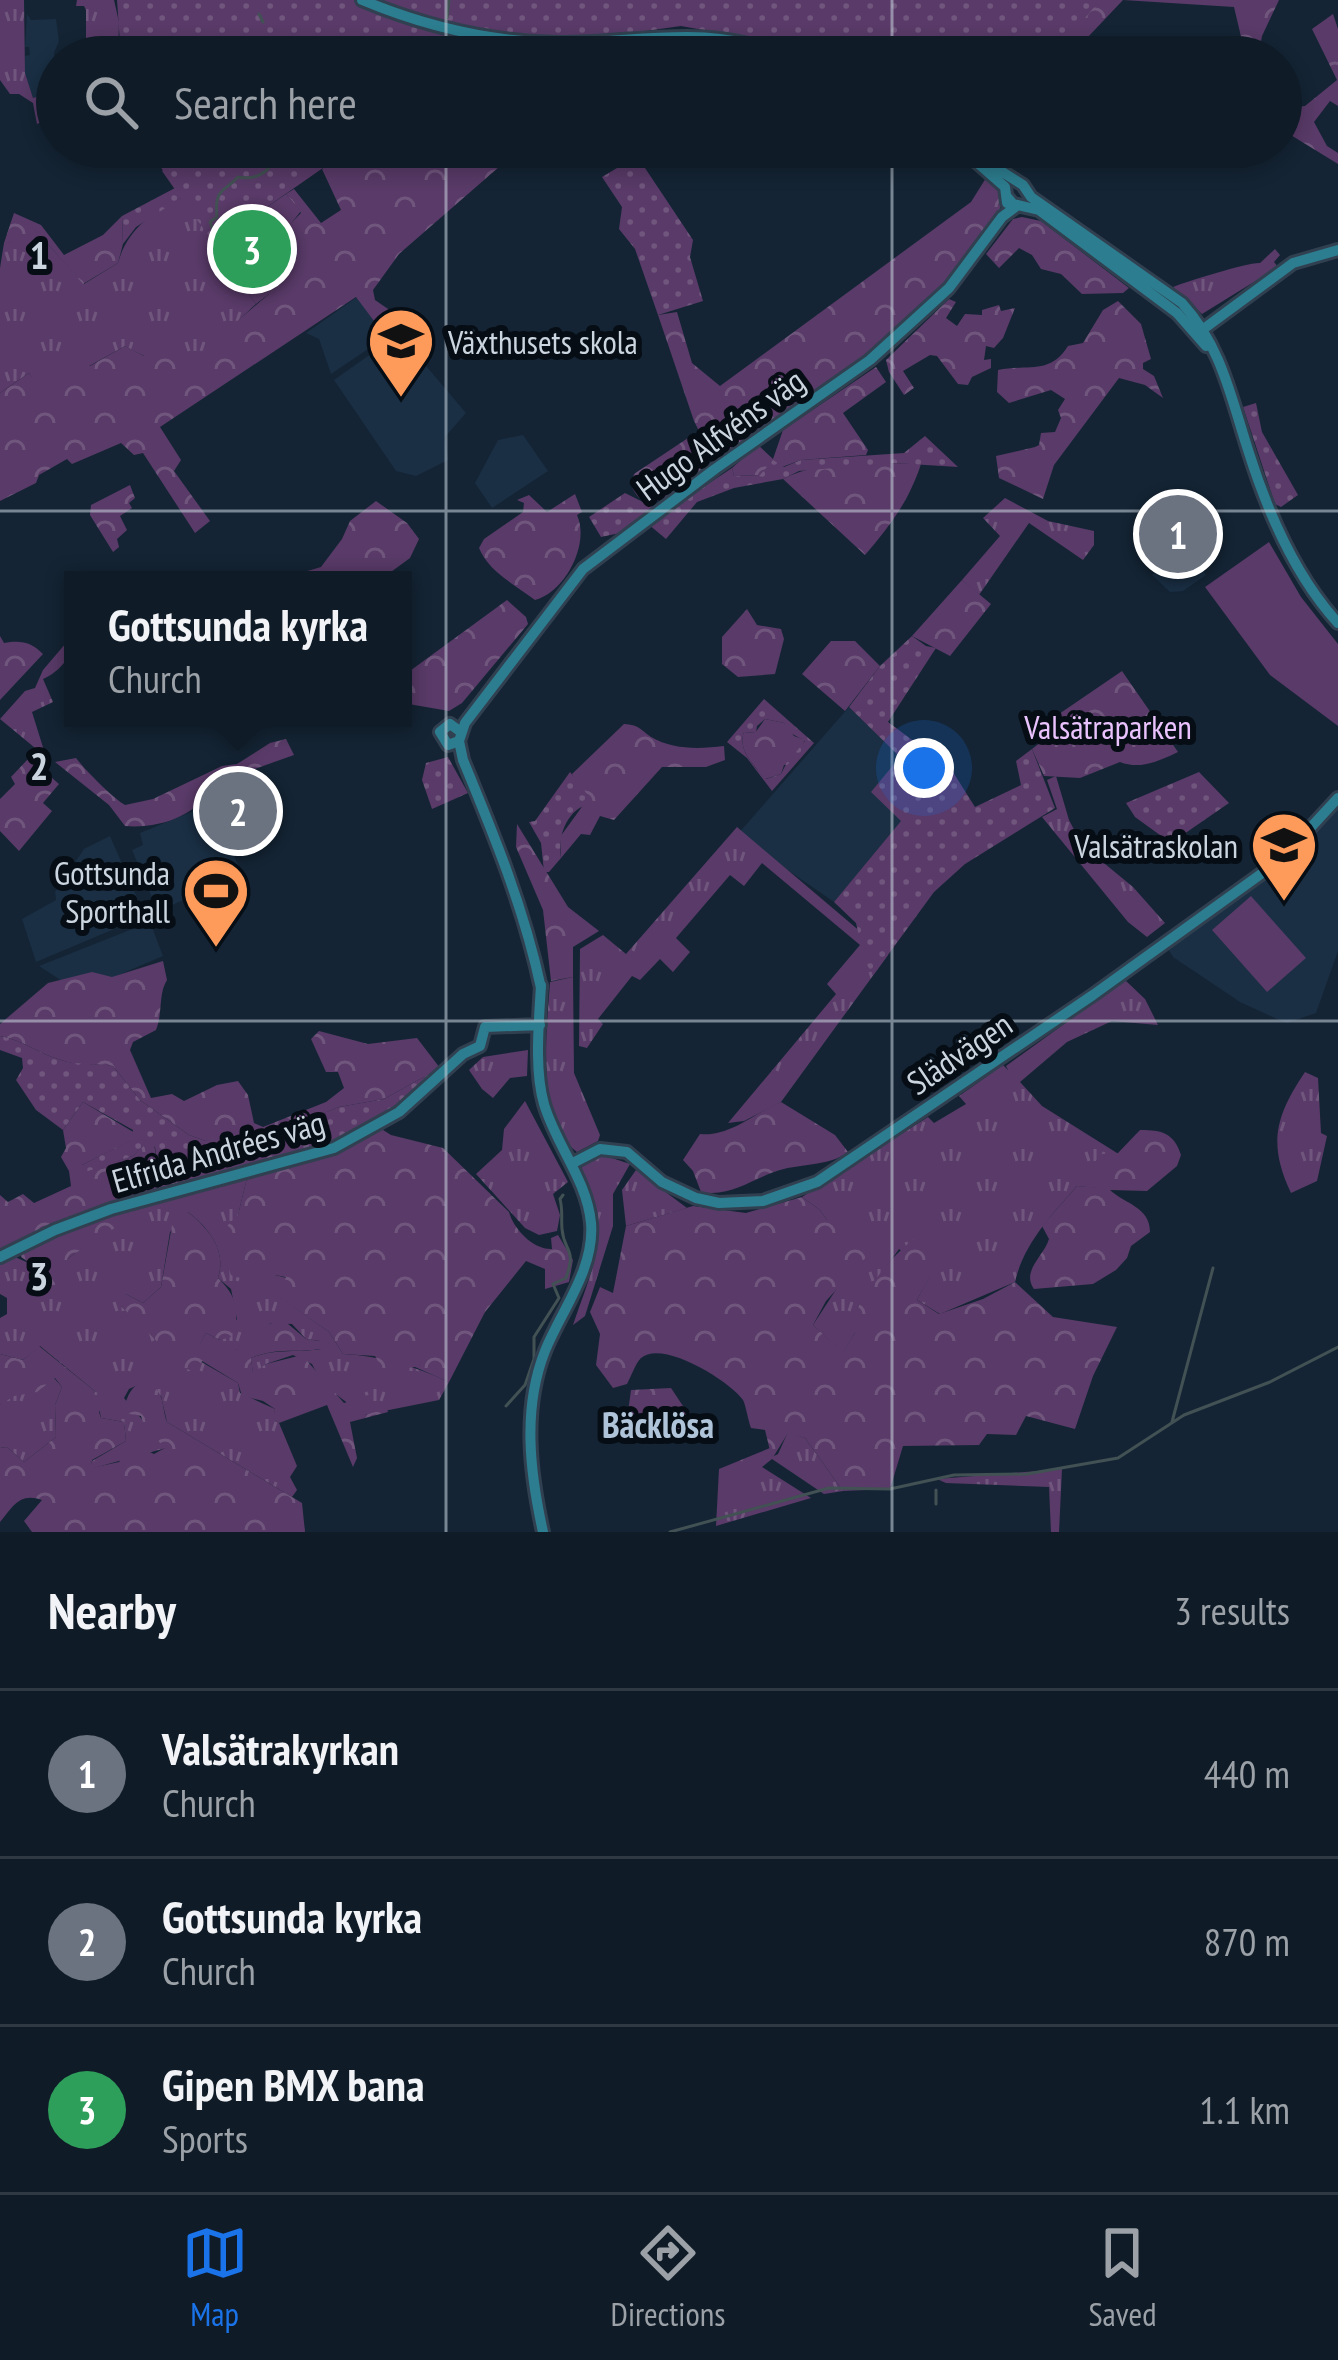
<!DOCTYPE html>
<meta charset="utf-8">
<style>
:root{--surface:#0f1b27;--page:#18242f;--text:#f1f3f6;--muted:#9ba1a7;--line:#2f3944;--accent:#1a73e8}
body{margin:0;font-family:"PT Sans Narrow",sans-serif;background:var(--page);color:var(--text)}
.you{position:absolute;left:924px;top:768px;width:42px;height:42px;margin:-30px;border:9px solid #fff;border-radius:50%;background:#1a73e8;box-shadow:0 0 0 18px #1a73e833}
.badge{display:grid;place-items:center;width:78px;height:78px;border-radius:50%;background:var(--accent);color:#fff;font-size:39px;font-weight:700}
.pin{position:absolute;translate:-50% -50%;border:6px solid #fff;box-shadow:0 3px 12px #0006}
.popup{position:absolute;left:64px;top:571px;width:348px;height:156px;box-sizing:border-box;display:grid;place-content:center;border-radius:0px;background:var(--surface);filter:drop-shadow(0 3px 9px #0005);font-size:39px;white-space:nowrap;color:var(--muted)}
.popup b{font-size:45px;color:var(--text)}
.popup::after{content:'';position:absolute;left:50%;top:100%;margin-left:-24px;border:24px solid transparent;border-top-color:var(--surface)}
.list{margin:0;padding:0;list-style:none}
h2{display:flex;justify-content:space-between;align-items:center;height:156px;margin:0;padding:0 48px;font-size:51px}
h2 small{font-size:39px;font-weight:400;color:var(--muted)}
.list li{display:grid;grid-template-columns:78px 1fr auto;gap:36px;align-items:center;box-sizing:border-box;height:168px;padding:0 48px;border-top:3px solid var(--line)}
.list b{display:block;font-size:45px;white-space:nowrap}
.list p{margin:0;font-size:39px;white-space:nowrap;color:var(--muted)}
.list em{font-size:39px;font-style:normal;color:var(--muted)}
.icon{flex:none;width:66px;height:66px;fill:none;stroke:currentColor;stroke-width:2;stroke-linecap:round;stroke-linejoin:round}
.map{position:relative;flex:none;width:1338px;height:1532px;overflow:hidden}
.search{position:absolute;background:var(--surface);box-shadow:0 6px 18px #0003;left:36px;right:36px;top:36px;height:132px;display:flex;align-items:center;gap:30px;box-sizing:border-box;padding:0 42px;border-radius:66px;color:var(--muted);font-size:45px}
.sheet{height:660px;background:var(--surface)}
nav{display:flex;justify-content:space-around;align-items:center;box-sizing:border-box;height:168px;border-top:3px solid var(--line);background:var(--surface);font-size:33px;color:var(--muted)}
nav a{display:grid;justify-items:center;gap:6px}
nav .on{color:var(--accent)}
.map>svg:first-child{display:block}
.built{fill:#1a2f44}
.grass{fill:url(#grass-tufts)}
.forest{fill:url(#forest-crowns)}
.park{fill:url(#park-dots);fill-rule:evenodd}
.garden{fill:#593a68}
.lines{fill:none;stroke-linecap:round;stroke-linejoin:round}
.stream{stroke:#425153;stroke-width:3}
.secondary-casing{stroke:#314050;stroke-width:16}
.secondary{stroke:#2c7d8f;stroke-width:10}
.grid{fill:none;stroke:#cbd5e0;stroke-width:3;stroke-opacity:0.55}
.labels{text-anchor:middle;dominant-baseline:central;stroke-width:12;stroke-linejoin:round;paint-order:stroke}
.poi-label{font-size:33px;fill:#cbd5e0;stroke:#060d14;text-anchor:end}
.street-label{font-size:33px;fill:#cbd5e0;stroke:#060d14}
.park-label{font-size:33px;fill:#eac3fe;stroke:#060d14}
.neighbourhood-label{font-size:36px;font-weight:bold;fill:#b0c4d9;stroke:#060d14}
.grid-label{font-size:39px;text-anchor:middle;font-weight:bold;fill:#cbd5e0;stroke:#060d14;stroke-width:12;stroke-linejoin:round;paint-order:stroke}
</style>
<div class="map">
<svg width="1338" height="1532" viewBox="0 0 1338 1532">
<defs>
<pattern id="grass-tufts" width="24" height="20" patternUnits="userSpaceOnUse" patternTransform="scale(3)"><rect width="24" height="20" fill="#593a68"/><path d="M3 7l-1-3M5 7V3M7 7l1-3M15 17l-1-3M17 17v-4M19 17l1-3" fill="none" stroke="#70567d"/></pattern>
<pattern id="forest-crowns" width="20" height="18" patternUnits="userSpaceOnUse" patternTransform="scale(3)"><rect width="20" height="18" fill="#593a68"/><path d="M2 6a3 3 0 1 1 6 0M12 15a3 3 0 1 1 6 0" fill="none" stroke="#70567d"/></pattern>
<pattern id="park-dots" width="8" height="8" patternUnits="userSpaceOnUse" patternTransform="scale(3)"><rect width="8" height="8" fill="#593a68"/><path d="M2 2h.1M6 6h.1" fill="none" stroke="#70567d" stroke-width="1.8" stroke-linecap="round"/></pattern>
</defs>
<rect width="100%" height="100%" fill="#142434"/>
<path class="built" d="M27,14L31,20L56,19L59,41L54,53L57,85L53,92L33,98L25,73V56L30,55L29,47H25Z
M357,297L386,337L331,374L319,339L306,333Z
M399,334L466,413L445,437L448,460L416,476L396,471L334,380Z
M523,435L548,471L492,508L475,483L498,440Z
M1202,540L1210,553L1201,566L1206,575L1183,591L1170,592L1152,575Z
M849,707L901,757L902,820L834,902L737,835Z
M213,803L241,872L158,912L132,850L143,845L140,833Z
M1338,807V951L1316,1013L1287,1023L1277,1019L1240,1002L1173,957L1168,949L1294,854Z
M110,836L145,916L36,962L22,919L56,900L55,892L84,849Z
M150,922L163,956L79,992L39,966Z"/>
<path class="grass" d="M0,0H24L25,73L33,98L53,92L57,85V115L37,124L33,103L19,94H10L0,80Z
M77,0H114L119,22L118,57H76L77,45L86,39V10L84,6H76Z
M284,147H353L214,244L256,304C239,319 201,361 180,364C163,366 139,354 125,346L41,393L29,373L0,393V268L4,243L40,239L46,242L84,284L118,263C127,230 151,213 181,198L162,171L165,168Z
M1275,249L1280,255L1274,262L1278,267L1202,314L1173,287C1185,282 1249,262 1260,263Z
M1005,498L1048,521L1094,531V545L1083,560L1029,523L979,595L962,580L1000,536L983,518Z
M72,636C75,655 59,672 43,679L53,702L32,712L46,757L0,719L25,691L35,688L43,670Z
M1056,776L1069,820L1082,845L1133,887L1165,923L1147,937L1128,922L1042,817L1057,809L1047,780Z
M737,827L888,955L781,1102L744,1121L728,1123L836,994L827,984L860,945L762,863L744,886L730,875L676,938L690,952L673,972L660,959L640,980L632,976L598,1019L603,1024L587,1048L579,1046L580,949L603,935L626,954Z
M573,977L574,1073L600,1135L598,1141L577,1152C535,1121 547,1028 550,982Z
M1125,980L1145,999L1158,1025L1112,1021L1067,1042L1020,1082L1042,1106L1117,1153L1108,1189L1077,1186C1051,1216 1024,1243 1015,1282L940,1314L917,1300L931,1274L899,1249L858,1307L855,1333L843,1353L813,1325L841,1282L854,1220H827L820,1210L802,1197L928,1117L934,1123L966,1104L959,1096L1003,1065L1008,1070L1006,1066Z
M528,1050L527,1076L510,1078L493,1098L482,1089L469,1070L483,1057Z
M1305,1072L1318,1078L1321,1133L1327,1136L1317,1181L1291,1193C1268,1144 1275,1117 1305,1072Z
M525,1101L568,1182L553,1194L560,1215L557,1231L539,1235L525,1228L476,1174L502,1150L504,1129Z
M603,1155L630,1164L613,1194V1226L585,1316L573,1325C598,1252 607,1246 580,1170L588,1159Z
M636,1170L687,1208L626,1226L622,1190Z
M247,1178L238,1215L275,1275L287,1278L279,1296L329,1332L343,1354C381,1356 415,1366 449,1382L439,1400L364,1415C344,1400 323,1388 312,1364L293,1355L266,1364L253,1375L251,1358C276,1348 297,1353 321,1349L320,1341L306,1339L292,1324L271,1323L238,1350L199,1345L206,1333L220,1340L237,1319L231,1289L218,1278C227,1251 209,1228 188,1212L170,1232L161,1287L143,1303L126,1294L121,1306L151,1333L238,1383L240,1393L275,1409L274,1419L279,1423L297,1466L290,1477L297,1490L292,1497L167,1422L161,1396L142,1383L129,1389L124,1398L166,1448L90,1469L92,1461L126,1441L124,1422L101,1418L96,1392L40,1346L23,1360L0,1354V1318L7,1314V1298L0,1294V1265L15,1257L33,1265L67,1259L149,1202Z
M54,1378L62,1387L55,1405L56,1437L24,1462L7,1447L0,1448V1405C14,1390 36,1393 54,1378Z
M788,1432L805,1438L843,1491L824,1494L772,1459L762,1467L811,1498L716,1526L719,1469L770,1448L772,1457L778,1454Z
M1062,1469L1059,1532H1051L1049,1487L946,1483L937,1479Z"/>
<path class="forest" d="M962,0H1279L1262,36L1258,57H1240L1243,45L1234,7L1123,0L1069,57H947Z
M1333,14L1338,29V106L1330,101L1314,122L1327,146L1338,153V164L1281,129V109L1305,106L1337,80L1312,29Z
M353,147H376L389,159L407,157L414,147H516L507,160L399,254L373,290L375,300L391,311L393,328L386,337L356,297L160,427L181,460L174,471L210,521L195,533L143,453L134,455L121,443L72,464L67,459L39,475L36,483L0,501V393L29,373L42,392L82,364L90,366L125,346L144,356L163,346L180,363L200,353L269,294C270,271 274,260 293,243L289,225L301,213L286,194L294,189L321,223L341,210L322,169Z
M986,178L1001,191L1000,213L946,281L867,353L752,434L726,457H712L694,421L658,315L677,312L692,363L720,386L971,202Z
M14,213L41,225L64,255L103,235L122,216L123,244L118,263L83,284L46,242L4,243Z
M1022,217L1041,221L1129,288L1123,293L1082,294L1061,274L1041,269L1032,255L1019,248L999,268L986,254L1013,219Z
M949,299L956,302L946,318L957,326L965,314L982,315V310L999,305L1001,311L1015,308L1003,338L994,348L986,346L984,360L991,359V368L972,377L968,385L958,384L937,356L930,355L903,371L914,388L904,395L889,372L886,360Z
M1118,301L1141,324L1151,359L1143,363V369L1154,376L1163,398L1145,385L1119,378L1054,465L1043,499L999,478L996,456L1035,447L1039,445L1041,433L1055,432L1061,418L1058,410L1065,399L1051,390L1009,403L997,392L998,370C1028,364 1050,375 1068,346L1083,343L1103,310Z
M876,367L886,382L843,413L868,450L866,455L801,460L760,475L734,476L732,468L758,445L773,459L783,430Z
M688,438L702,464L700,473C679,488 646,522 631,485L634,474Z
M921,464C909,501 890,526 865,555L783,479C822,459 877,463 921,464Z
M130,485L135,498L129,503L132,508L120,516L127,530L117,539L119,547L113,552L90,515L91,505Z
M575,494L582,512L577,515C590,543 566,592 535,600C514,584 489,572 479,548L484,539L523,512L524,503L517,500L529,495L547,512Z
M376,501L407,523L419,539L410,558L380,580H277L321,567L342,539L350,521Z
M962,580L991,604L950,656L912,636Z
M507,600L526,617L528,624L462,703L449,711L403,703V676Z
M747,609L757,625L781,629L784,639L775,674L738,677L722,664V637Z
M0,636L4,643C21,640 31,642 43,654L0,700Z
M831,641H855L880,666L845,711L802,674Z
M1122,671L1178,752C1159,761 1140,770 1120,762L1080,778L1044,776L1032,749L1058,729L1059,714Z
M765,719L784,723L794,736L805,740L793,764L784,765L781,774L765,779C754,765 737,749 744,732L755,733Z
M624,724C639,725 640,729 651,737C673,750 700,749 724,746L725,760L706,767H662L614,820L600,816L590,835L581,834L561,858L560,837L584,804L572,774Z
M286,739L294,755L212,784C200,816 158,829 125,826L109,805L55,762L76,758C85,770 113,798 125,805L153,799L222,766L237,764L270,743Z
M29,758L59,784L43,803L52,811L19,851L0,831V799L15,784L11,777Z
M517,824L568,907L599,931L573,947V977L551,981L543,910L516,847Z
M163,961L167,980C158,994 163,1013 156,1030L133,1042L130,1050L151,1098L172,1094L184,1101L217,1085L238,1081L248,1095L254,1123L263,1127L326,1102L344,1088L338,1072H326L311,1039L319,1031L368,1044L417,1038L440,1068L384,1099L339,1107L266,1137L206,1141L189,1135L140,1100L113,1066C96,1063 79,1066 64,1061C41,1055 23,1040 0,1036V1024L48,983L92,972L112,977Z
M83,1102L135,1133L132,1140L82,1165L88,1170L133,1156L148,1141L154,1144L157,1161L166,1167C156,1210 103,1234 67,1259L65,1283L37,1288L32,1277L33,1265L21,1257L23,1240L0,1249V1195L8,1202L23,1194L34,1203L71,1186L69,1171L61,1157L66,1148L63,1130Z
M781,1102L835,1135L848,1152C829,1167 797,1163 774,1172C749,1181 730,1197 701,1192L693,1171L683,1160L700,1134C730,1137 754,1113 781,1102Z
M380,1128L391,1135L443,1148L509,1212C514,1230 534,1250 552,1249L551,1238L558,1235L573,1260L569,1282L545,1289V1269L526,1261L485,1312L449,1382L415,1367L407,1368L410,1375L403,1382L382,1368L375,1356L343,1354L329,1332L278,1296L286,1277L275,1275L261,1285L231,1275L224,1254L225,1228L238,1215L247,1178L333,1152Z
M1140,1130C1162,1130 1174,1133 1181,1155L1177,1166L1147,1191L1110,1190C1125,1204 1150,1207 1150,1232L1131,1246L1127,1258L1116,1270L1093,1284L1034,1289C1021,1271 1044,1256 1049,1239L1042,1226L1077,1186L1106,1188L1095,1179L1092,1165L1102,1154L1118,1153Z
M802,1197L820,1210L827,1220H854L871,1231L869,1254L826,1301L813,1325L843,1352L855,1333L849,1325C864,1293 888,1257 917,1237L934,1239L942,1247L940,1259L917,1300L939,1314L983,1299L1015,1282L1053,1317L1117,1327L1093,1376L1075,1429L1026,1416L1016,1435L987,1434L979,1445L903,1446L890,1489L843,1491L805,1438L788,1433L772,1459L765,1430L751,1428C748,1420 746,1406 743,1400C730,1381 662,1339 641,1358C635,1364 631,1377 627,1384L613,1388L596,1365L600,1334L590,1312L600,1287L613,1293L626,1226L693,1206L746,1213Z
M188,1212C209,1229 227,1250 218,1278C236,1295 242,1313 231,1337L220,1340L206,1333L200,1344L208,1341L238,1350L244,1320L268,1325L281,1318L306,1339L326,1342L321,1349C297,1353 277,1347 251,1358L253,1373L266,1364L302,1355L344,1403L371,1394L374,1403L364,1415L387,1409L388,1412L350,1422L357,1458L353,1467L327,1405L279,1423L273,1419L275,1409L263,1401L242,1396L238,1383L202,1361L198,1373L184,1368L121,1306L120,1296L126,1294L143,1303L161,1287L173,1220Z
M39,1346L96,1392L103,1405L99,1412L101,1418L124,1422L126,1441L92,1460L91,1468L119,1462L129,1450L143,1449L154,1454L165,1448L144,1426L141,1416L125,1413C123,1392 145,1367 159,1393C164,1401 163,1412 167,1422L302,1503L305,1532H32L24,1521L42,1500C19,1492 13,1507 0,1522V1448L7,1447L24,1462L56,1437L55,1405L62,1387L55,1378L37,1392L14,1396L0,1405V1354L23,1360Z
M671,1388L685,1409L701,1421L698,1441L661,1439L628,1412L631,1390Z"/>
<path class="park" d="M117,0H1100L1053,57H796L759,40L681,26L588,39L545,38L542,57H121Z
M147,147H350L214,243L181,198L136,227L123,244L122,216L175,188Z
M606,147H631L693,240L690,257L703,301L658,315L635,249L619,229L622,207L602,177L617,168Z
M1256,403L1262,432L1298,495L1281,507L1275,504L1243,407Z
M925,436L958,467L894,463L799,471L783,479L734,488L697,502L666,539L648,524L732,468L734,476L760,475L773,460L784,467L801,460L904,453Z
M625,493L655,508L620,533L601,537L589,517Z
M912,636L926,646L936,648L888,722L951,769L975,807L1021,785L1016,761L1032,749L1055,808L965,864L934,892L874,974L865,963L856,923L834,902L901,821L871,792L900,757L849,707L880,666Z
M764,699L814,743L772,791L747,758L727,742ZM765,719L784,723L787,731L805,741L796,752L793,763L787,762L781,774L766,779C754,766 737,749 744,732L756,733L757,726Z
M448,757L468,793L432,809L422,780L426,763Z
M570,772L594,803C568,806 557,835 561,858L549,872H544L541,843L529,822L535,821Z
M1199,772L1229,803L1171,843L1135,817L1126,803Z
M0,1036C23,1040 41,1055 64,1061C79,1065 97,1063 113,1066L140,1100L189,1135L206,1141L221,1137L266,1136L339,1107L384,1099L440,1068C368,1150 257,1166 157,1193L166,1167L157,1161L155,1147L148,1142L133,1156L82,1173V1165L131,1140L133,1130L83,1102L63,1130L36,1110L16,1080L23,1068L22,1058L0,1050Z"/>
<path class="garden" d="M286,194L301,211L289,226L293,243C274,260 270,271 269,294L256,304L213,244Z
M1269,542L1301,597L1338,644V726L1270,675L1205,587Z
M1251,896L1306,958L1267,992L1212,930Z"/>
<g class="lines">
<path class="stream" d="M259,14L263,22
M447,18L449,0
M277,49L278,57
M444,57L445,48
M213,230L210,222L217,217C214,187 225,192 238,177C263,182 273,165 283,147
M506,1406L525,1385L534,1359V1337L559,1298L553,1284L566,1278C577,1247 564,1253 562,1229C561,1218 563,1211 560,1199L563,1195
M1172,1422L1213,1268
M936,1504V1490
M670,1532L829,1488L890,1489L954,1475L1027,1474L1118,1458L1184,1415L1270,1382L1338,1347"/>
<g class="secondary-casing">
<path id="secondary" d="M362,0C424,26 492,42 560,43C641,43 707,22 787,57
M963,147L1023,185L1031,197L1182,303C1222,347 1231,398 1249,453C1268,513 1295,576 1338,623
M973,159L1005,187L1007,203
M1008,198L1013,204L1039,210L1177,313L1206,346
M1198,333L1293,263L1338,250
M459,741L448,745L440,732L450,724L461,732
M541,985C539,1022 534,1069 544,1104C556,1145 587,1180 591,1223C595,1269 561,1311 545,1351C522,1409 530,1473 543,1532
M541,988C524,908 494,835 463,760L459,741L465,723L583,569L715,469L870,360L949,288L1002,217L1018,205
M571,1164L600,1149L627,1152L662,1182L696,1198L719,1203L763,1201L817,1182L1093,995L1261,874L1289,851L1338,798
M0,1257L55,1230L111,1209L334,1148L399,1112L463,1054L480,1046L485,1027L540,1025"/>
</g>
<use href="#secondary" class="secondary"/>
</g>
<path class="grid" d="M446,0V57M892,0V57M446,147V1532M892,147V1532M0,511H1338M0,1021H1338"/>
<defs>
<g id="school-pin" transform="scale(3.45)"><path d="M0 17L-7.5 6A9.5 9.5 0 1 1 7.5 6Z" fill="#ff9b5a" stroke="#060d14"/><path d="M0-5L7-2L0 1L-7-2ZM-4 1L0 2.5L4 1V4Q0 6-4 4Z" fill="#111"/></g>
<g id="stadium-pin" transform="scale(3.45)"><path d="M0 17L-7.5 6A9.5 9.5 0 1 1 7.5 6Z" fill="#ff9b5a" stroke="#060d14"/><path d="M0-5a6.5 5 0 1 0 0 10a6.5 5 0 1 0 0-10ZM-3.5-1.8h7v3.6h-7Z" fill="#111"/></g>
</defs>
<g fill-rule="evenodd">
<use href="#school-pin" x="401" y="341"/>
<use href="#school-pin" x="1284" y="845"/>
<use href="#stadium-pin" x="216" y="891"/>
</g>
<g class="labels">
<g class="poi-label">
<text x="448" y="341" text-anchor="start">Växthusets skola</text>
<text x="1238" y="845">Valsätraskolan</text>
<text x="170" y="872">Gottsunda<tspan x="170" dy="38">Sporthall</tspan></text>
</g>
<g class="street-label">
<text transform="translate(720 434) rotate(-36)">Hugo Alfvéns väg</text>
<text transform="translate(959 1053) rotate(-34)">Slädvägen</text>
<text transform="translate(218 1151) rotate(-16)">Elfrida Andrées väg</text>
</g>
<g class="park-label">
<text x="1108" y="726">Valsätraparken</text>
</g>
<g class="neighbourhood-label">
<text x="658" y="1424">Bäcklösa</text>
</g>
</g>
<g class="grid-label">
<text x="39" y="269">1</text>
<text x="39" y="780">2</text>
<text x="39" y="1290">3</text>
</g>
</svg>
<div class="you"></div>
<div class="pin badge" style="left:1178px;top:534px;background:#6b7280">1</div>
<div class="pin badge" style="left:238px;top:811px;background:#6b7280">2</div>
<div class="popup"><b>Gottsunda kyrka</b>Church</div>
<div class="pin badge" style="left:252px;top:249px;background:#2e9e5b">3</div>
<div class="search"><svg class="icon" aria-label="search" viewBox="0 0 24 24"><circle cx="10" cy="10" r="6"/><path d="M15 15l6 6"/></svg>Search here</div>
</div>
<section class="sheet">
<h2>Nearby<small>3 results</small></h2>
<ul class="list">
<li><span class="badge" style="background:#6b7280">1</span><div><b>Valsätrakyrkan</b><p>Church</p></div><em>440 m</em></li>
<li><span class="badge" style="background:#6b7280">2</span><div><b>Gottsunda kyrka</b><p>Church</p></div><em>870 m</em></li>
<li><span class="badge" style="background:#2e9e5b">3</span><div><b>Gipen BMX bana</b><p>Sports</p></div><em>1.1 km</em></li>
</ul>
</section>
<nav>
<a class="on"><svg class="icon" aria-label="map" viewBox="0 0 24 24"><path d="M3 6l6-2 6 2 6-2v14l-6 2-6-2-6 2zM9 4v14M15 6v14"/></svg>Map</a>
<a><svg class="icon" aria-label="directions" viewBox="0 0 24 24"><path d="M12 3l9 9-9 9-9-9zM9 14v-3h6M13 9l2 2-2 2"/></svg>Directions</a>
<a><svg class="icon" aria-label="saved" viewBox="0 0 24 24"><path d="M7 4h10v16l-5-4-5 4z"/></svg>Saved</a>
</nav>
